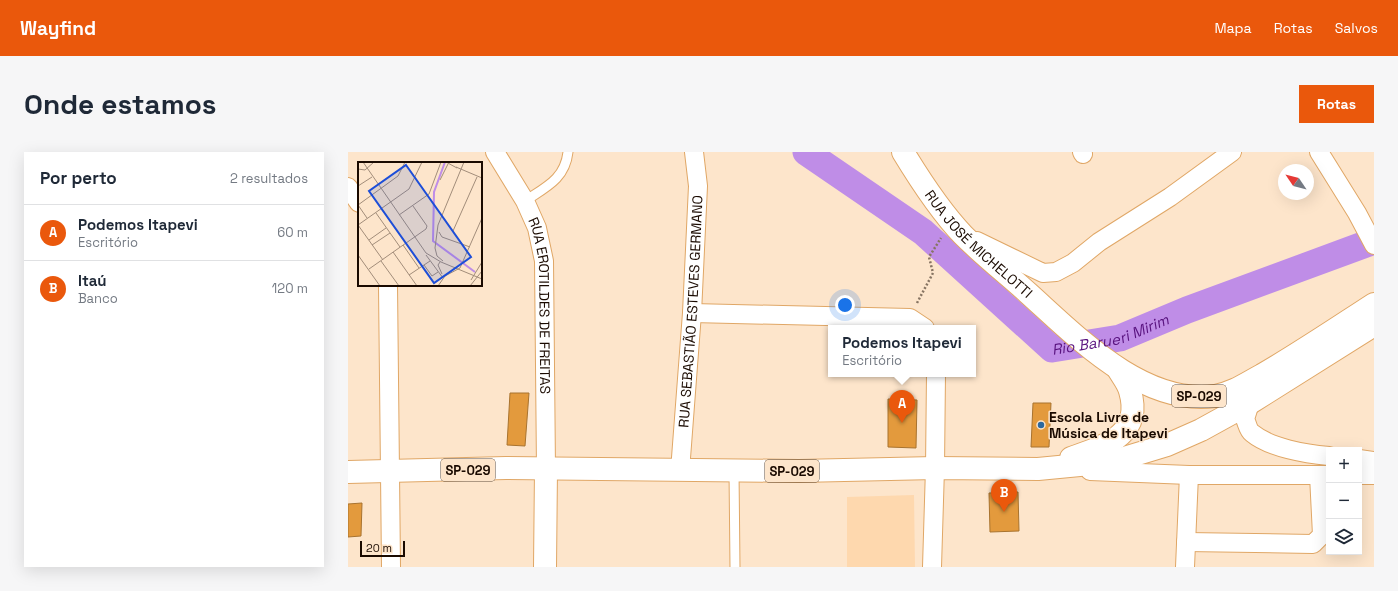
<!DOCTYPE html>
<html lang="pt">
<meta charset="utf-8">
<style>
:root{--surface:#fff;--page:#f6f6f7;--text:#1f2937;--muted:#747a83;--line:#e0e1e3;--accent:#ea580c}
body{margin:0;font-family:"Space Grotesk",sans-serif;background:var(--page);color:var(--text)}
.controls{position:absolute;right:12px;bottom:12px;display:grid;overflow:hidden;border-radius:0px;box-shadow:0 4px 16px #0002}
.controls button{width:36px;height:36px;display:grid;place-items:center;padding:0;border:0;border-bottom:1px solid var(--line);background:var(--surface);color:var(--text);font:20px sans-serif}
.compass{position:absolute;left:930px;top:12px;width:36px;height:36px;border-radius:50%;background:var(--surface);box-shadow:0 4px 16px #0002;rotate:305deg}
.scale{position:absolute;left:12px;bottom:10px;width:45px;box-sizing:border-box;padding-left:4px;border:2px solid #1a0a00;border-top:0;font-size:11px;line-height:14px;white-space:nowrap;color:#1a0a00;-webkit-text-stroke:3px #fde5cb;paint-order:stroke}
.you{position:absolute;left:497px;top:153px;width:14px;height:14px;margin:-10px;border:3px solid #fff;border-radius:50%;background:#1a73e8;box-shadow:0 0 0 6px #1a73e833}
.badge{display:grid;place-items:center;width:26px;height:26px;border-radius:50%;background:var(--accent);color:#fff;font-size:13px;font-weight:700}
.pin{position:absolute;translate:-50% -33px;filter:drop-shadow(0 1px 2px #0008)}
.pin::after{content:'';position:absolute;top:21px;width:14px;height:12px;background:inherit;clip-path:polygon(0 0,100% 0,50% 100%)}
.popup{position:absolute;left:480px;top:173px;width:148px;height:52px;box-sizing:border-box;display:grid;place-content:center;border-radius:0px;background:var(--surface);filter:drop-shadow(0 1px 3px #0005);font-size:13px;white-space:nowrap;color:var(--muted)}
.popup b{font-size:15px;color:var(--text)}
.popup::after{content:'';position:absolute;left:50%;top:100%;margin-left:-8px;border:8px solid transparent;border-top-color:var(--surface)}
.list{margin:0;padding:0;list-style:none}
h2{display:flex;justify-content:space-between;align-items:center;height:52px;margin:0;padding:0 16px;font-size:17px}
h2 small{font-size:13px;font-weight:400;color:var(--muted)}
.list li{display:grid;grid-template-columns:26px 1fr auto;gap:12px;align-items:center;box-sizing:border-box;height:56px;padding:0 16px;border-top:1px solid var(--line)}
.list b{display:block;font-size:15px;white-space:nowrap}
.list p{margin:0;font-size:13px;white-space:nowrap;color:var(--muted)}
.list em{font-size:13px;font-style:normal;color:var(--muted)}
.icon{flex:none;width:22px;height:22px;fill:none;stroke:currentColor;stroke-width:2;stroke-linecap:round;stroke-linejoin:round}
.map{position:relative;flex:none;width:1026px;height:415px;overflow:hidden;border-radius:0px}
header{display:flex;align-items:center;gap:24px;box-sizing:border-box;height:56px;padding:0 20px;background:var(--accent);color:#fff}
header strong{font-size:19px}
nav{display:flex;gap:22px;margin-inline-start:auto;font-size:14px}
.intro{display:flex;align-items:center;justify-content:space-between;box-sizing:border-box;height:96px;padding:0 24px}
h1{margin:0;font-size:28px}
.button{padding:10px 18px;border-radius:0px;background:var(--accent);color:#fff;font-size:14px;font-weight:700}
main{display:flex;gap:24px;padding:0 24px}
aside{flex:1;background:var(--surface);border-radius:0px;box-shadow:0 4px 16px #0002}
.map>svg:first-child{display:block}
.built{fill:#fed8ae}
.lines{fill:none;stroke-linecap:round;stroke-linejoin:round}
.river{stroke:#bf8de7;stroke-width:27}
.building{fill:#e39a3d;stroke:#a8732f}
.service-casing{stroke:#e0a766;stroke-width:11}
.minor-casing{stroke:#e0a766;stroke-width:20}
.tertiary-casing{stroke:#e0a766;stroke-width:24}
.trunk-casing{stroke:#e0a766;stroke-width:24}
.path{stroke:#877462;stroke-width:2.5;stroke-dasharray:2 2;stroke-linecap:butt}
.service{stroke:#fff;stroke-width:9}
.minor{stroke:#fff;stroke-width:18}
.tertiary{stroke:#fff;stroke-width:22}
.trunk{stroke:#fff;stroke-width:22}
.poi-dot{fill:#2c689f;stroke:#fde5cb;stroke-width:1.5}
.labels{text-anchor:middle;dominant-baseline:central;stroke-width:3;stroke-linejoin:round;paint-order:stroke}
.shield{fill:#fde5cb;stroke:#5e4c3d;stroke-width:1}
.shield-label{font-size:13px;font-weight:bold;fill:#1a0a00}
.street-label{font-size:14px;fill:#1a0a00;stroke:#fde5cb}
.poi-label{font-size:14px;font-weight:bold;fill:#1a0a00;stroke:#fde5cb;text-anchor:start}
.water-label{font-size:15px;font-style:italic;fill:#59137f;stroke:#fde5cb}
.inset-river{fill:none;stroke:#bf8de7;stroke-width:2}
.inset-road{fill:none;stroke:#a28d7a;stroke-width:1}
.view{fill:#1d4ed8;fill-opacity:0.15;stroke:#1d4ed8;stroke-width:2}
.inset-edge{fill:none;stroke:#1a0a00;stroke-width:2}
</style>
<header>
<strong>Wayfind</strong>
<nav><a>Mapa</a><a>Rotas</a><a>Salvos</a></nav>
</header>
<div class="intro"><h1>Onde estamos</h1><a class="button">Rotas</a></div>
<main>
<aside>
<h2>Por perto<small>2 resultados</small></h2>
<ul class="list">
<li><span class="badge">A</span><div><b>Podemos Itapevi</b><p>Escritório</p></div><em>60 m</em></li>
<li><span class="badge">B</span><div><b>Itaú</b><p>Banco</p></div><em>120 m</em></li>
</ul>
</aside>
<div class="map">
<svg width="1026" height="415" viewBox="0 0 1026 415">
<rect width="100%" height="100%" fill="#fde5cb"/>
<path class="built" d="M566,343L567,415H499V345Z"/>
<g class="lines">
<path class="river" id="s1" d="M458,0L575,80L704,197L772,186L839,158L1026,89"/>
</g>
<path class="building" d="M162,241H181L177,294L159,293Z
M540,247L569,248L568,296L540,295Z
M685,251H703L701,295H683Z
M670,340L671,379L642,380L641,341Z
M14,351L13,384L0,385V352Z"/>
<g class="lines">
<g class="service-casing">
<path id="service" d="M177,49C198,35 217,27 220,0
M386,319L387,415"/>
</g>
<g class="minor-casing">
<g id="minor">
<path id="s2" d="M147,0L177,49L189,76L196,109L198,318"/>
<path d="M734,0L735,2"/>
<path d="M971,0L1009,61L1026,93"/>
<path d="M0,35L11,51"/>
<path d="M629,89L695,121L708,120L725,111L751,90L822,45L884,0"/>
<path d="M40,133L43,415"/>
<path d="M344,161L562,166L577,176"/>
<path d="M902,251L897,267C899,271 900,278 904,281C922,296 958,302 981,304"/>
<path d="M1011,307L1026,309"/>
<path id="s3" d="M332,319L344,161L350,34L346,0"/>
<path d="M742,319L841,323H981"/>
<path d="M1011,323H1026"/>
<path d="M838,390L965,392L974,383L971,323"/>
<path d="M584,415L587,316L588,222"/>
<path d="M837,415L841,323"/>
</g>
</g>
<g class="tertiary-casing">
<path id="tertiary" d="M197,415L198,318"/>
</g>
<g class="trunk-casing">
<g id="trunk">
<path id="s4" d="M555,0C572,28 592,59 615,83C635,103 659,122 680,141C729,185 795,254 867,244C885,241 899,231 914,223C952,201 989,176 1026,152"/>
<path d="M723,306C756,294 795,284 782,239C780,231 774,224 770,217"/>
<path d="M0,320L158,316L451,319L587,316L690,317L763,310L819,293L853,278L902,251L1026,173"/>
</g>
</g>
<path class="path" d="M569,151L585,121L581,105L593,86"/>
<use href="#service" class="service"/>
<use href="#minor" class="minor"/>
<use href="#tertiary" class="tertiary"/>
<use href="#trunk" class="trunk"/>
</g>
<circle class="poi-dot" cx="693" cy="273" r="4"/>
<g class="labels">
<g class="shield">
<rect x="824" y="233" width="54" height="22" rx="3"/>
<rect x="93" y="307" width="54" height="22" rx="3"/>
<rect x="417" y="308" width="54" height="22" rx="3"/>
</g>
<g class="shield-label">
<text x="851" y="244">SP-029</text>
<text x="120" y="318">SP-029</text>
<text x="444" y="319">SP-029</text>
</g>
<g class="street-label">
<text stroke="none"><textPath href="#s4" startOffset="120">RUA JOSÉ MICHELOTTI</textPath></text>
<text stroke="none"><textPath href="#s2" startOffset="165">RUA EROTILDES DE FREITAS</textPath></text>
<text stroke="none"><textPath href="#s3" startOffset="160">RUA SEBASTIÃO ESTEVES GERMANO</textPath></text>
</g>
<g class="poi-label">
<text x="701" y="265">Escola Livre de<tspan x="701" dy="16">Música de Itapevi</tspan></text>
</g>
<g class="water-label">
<text stroke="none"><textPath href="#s1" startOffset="376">Rio Barueri Mirim</textPath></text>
</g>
</g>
<g transform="translate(10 10)">
<rect width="124" height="124" fill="#fde5cb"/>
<path class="inset-river" d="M87,0L76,30L75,79L117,110"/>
<path class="inset-road" d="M5,0L68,91L83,100L124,117M88,0L99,6M98,5L124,16M0,7L7,8L16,0M82,18L90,2M0,24L14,15M0,43L40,14L47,0M0,43L9,56M18,51L42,85M41,53L71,32L83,0M0,63L51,27L64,0M0,63L25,98M95,69L119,15M81,70L84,75L112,85M11,78L28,66M14,83L32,71M45,83L61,106M35,90L59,124M0,93L22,124M68,93L85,116M23,99L41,124M85,99L79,94L77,86L80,63L106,0M82,100L80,103L84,112M66,103L74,114L80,110M11,107L68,67L69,64L55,44M51,113L72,99M113,118L124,100M80,124L87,114L102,106L124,56M112,124L124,109"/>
<path class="view" d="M48,3L113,95L76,121L11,29Z"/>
<rect width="124" height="124" class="inset-edge"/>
</g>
</svg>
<div class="controls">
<button>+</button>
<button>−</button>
<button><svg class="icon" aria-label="layers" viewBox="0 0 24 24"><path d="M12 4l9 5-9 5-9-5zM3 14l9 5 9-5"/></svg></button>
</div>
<svg class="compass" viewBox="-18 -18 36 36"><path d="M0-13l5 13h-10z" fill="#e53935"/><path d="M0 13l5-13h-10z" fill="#747a83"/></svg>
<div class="scale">20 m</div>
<div class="you"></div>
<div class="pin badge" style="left:554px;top:271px">A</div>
<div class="popup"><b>Podemos Itapevi</b>Escritório</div>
<div class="pin badge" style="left:656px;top:360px">B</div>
</div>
</main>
